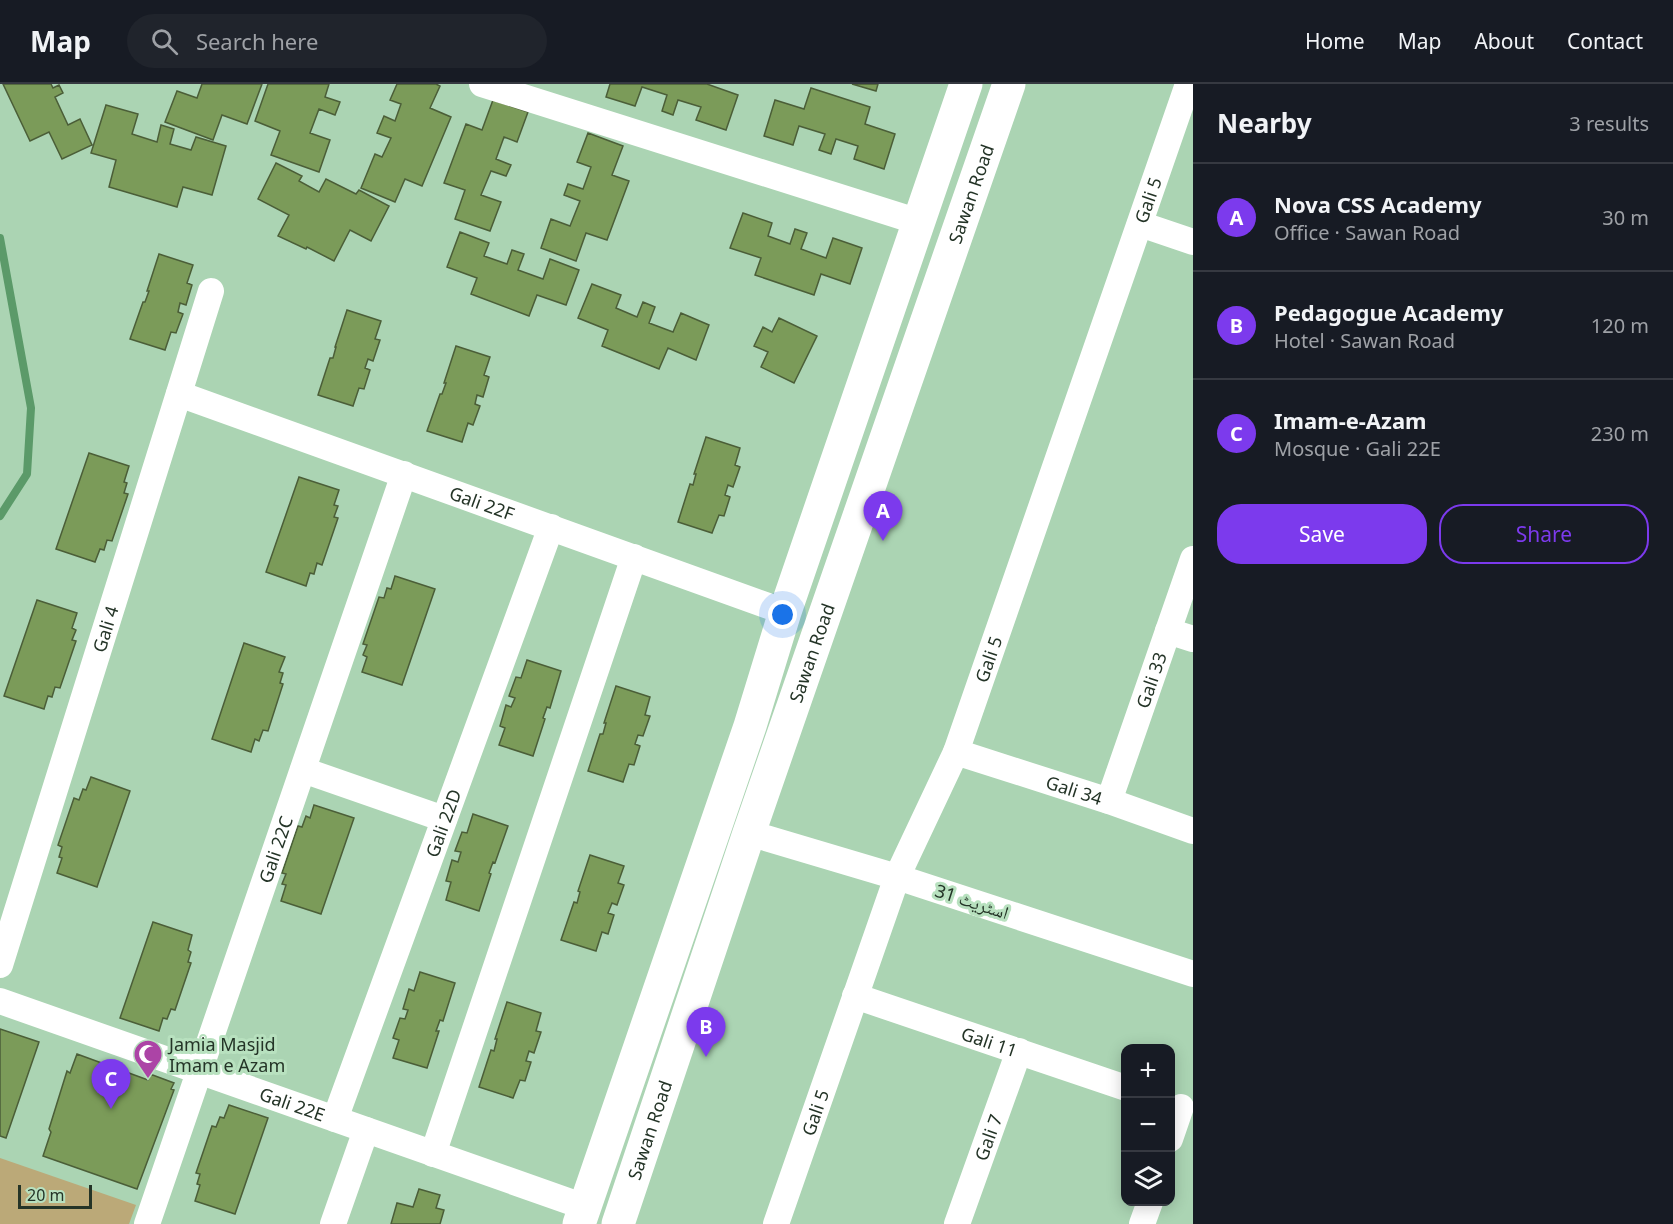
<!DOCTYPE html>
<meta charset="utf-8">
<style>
:root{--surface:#171b24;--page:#20242c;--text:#f1f3f6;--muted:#9ea1a6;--line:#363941;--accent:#7c3aed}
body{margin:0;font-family:"Noto Sans","Noto Naskh Arabic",sans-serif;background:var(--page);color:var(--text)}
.controls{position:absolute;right:18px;bottom:18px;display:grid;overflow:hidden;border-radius:12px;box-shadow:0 3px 15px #0003}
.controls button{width:54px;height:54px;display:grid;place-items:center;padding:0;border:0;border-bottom:2px solid var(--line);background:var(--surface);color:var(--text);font:30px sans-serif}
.scale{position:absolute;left:18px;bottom:15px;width:74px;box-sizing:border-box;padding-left:6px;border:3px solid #243427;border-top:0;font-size:16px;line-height:21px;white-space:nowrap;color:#243427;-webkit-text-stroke:4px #b8e1bf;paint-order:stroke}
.you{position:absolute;left:783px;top:531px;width:21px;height:21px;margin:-15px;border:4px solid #fff;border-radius:50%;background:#1a73e8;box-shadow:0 0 0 9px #1a73e833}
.badge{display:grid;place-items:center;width:39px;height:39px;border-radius:50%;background:var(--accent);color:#fff;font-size:20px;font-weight:700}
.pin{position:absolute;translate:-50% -50px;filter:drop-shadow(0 2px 3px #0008)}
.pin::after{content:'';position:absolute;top:32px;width:21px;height:18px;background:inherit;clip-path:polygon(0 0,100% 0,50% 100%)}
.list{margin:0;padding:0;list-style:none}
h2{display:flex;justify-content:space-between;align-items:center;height:78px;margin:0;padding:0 24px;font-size:26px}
h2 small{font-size:20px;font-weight:400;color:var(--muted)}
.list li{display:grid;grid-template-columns:39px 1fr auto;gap:18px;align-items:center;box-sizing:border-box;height:108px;padding:0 24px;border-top:2px solid var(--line)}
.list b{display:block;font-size:22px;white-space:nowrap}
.list p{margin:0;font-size:20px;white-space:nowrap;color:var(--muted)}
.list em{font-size:20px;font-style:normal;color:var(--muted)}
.actions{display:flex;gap:12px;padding:18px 24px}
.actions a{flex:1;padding:14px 0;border:2px solid var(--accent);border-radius:24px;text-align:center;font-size:21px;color:var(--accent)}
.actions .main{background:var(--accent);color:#fff}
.icon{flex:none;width:33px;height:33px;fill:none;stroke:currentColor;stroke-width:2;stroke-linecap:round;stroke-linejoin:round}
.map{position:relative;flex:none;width:1193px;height:1140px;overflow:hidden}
header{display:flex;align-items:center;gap:36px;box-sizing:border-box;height:84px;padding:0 30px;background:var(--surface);border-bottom:2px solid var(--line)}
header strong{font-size:28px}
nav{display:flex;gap:33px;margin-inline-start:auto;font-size:21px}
.search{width:420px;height:54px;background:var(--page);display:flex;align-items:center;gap:15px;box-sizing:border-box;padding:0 21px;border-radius:33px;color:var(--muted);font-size:22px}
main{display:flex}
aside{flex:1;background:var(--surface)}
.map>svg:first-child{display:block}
.green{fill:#bba978}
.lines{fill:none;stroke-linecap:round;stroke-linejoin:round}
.stream{stroke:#5b9a69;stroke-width:8}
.building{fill:#7b9b59;stroke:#4b5e38;stroke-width:1.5}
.minor{stroke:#fff;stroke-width:26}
.major{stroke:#fff;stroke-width:33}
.labels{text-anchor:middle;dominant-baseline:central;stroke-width:6;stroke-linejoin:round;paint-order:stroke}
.street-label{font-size:18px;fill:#243427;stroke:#b8e1bf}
.poi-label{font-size:18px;fill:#243427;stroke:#b8e1bf;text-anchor:start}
</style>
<header>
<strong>Map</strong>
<div class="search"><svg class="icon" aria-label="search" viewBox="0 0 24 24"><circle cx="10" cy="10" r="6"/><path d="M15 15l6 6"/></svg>Search here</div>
<nav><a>Home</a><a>Map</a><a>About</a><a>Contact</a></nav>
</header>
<main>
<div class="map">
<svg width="1193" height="1140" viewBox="0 0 1193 1140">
<rect width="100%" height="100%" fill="#abd4b3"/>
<path class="green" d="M0,1074L136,1121L129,1140H0Z"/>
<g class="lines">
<path class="stream" d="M0,154L31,324L27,390L0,432"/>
</g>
<path class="building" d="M3,0H51L53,4L59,1L63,9L55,13L68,41L80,35L92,61L62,75L49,48L30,57Z
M202,0H262L247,40L222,31L213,56L165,38L177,7L197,14Z
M268,0H329L325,13L340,18L335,31L319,25L310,49L330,56L319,88L271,71L280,47L255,37Z
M397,0H436L440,2L430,24L451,33L422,102L405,95L395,118L361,104L375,70L382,73L391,54L377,49L384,32L395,37L401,20L390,16Z
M610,0H707L738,11L726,46L696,36L701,23L678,16L673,31L662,27L667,11L642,3L635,22L606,13Z
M852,0H878L876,7Z
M811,4L870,23L865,40L895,50L884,85L854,75L858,62L836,55L831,70L819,66L825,50L799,42L793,61L764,52L775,16L804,25Z
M493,16L528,28L517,58L504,53L496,75L511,81L506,92L491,87L481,111L501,118L490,147L455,135L465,106L444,99L466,40L482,46Z
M106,21L138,30L132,50L157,58L161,41L174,45L170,60L191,66L196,53L226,62L212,111L183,103L177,123L109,103L116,76L91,69Z
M588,49L623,62L612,91L629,97L607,156L586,149L576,177L541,164L551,135L570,142L580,117L564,111L568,100L583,105L591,83L577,78Z
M276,79L302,92L299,97L319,108L326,95L356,110L359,106L389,122L371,157L350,146L334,177L307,163L306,165L278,152L289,131L258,115Z
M743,129L772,139L768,152L790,160L795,145L807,149L801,165L826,174L833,154L862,164L850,200L821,190L814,211L755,191L761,174L730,164Z
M460,148L489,159L484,172L507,180L512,166L524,170L518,186L543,195L550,175L579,186L566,221L537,211L529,232L471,210L477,194L447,183Z
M159,170L193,181L187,199L192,201L186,221L180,219L178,228L183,230L176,249L171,248L165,266L130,255L143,218H145L149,207H147Z
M592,200L621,211L616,224L637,233L643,218L655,223L649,239L673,248L681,229L709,241L696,276L668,264L659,285L602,262L608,246L578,234Z
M347,226L381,237L375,255L380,256L373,277L368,275L365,284L370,286L364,305L359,304L353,322L318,311L330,274H333L336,263H335Z
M779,234L817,252L794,299L761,283L768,268L754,262L763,243L772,248Z
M456,262L490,273L484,291L489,293L483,313L477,311L475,320L480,322L473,341L468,339L462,358L427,347L440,310H442L446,299H444Z
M706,353L740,364L735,381L740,383L733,403L728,401L725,411L730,413L724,432L719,431L712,449L678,438L690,400L693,401L696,390H694Z
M89,369L129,382L124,398L127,399L124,409L128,410L112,457L107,456L104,466L100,465L95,478L56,465Z
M299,393L339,406L334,421L338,422L334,433L338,434L322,481L317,479L314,490L310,489L306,502L266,488Z
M395,492L435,505L402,601L362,588L367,573L363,571L367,561L363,560L379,513L384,514L387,504L391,505Z
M37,516L77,529L72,544L76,546L72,556L76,557L60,604L55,603L52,613L48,612L44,625L4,612Z
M244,559L285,573L279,588L283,589L280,599L283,600L268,647L263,646L259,657L255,655L251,668L212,655Z
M527,576L561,587L550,624L547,623L543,634L545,635L533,672L499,661L505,644L500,642L506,621L511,623L515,614L509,612L516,593L521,594Z
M616,602L650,613L645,631L650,632L643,652L638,651L635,660L640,662L634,681L629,680L623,698L588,687L600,650H603L606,639H604Z
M91,693L130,707L97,803L57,789L62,774L59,773L62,763L58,761L74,714L79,716L83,705L86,706Z
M314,721L354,734L321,830L281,817L286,801L282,800L286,790L282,789L298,742L302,743L306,732L310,734Z
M473,730L508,742L495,779L493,778L489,789L491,790L479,827L446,816L451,798L446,797L452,776L458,778L461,768L455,767L462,748L467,749Z
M590,771L624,782L618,799L624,801L617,821L612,819L608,829L614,831L608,850L602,848L596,867L561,856L574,818L577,819L580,808L578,807Z
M153,838L192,851L188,866L191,868L188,878L191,879L175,926L171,925L167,935L163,934L159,947L120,934Z
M420,888L455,899L443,937L440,936L436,947H439L427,984L393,974L399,956L393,954L400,934L405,935L408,926L403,925L409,905L414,907Z
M507,918L541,929L536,947L541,948L534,969L529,967L526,977L531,978L525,997L520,996L513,1014L479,1003L491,966L494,967L497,955H495Z
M0,945L39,958L6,1054L0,1052Z
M77,970L148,996L150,990L174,999L171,1005L174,1006L137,1105L43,1072L51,1048L49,1045L67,987L70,989Z
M229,1021L268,1034L235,1130L195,1117L200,1101L197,1100L200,1090L196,1089L212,1042L216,1043L220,1033L224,1034Z
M419,1105L440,1111L436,1124L444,1126L440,1140H391L397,1119L413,1123Z"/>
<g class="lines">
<g class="minor">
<path d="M482,0L919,138"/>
<path d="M1140,140L1193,158"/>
<path id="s1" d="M179,310L785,528"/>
<path d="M1168,547L1193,555"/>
<path id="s2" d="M956,668L1109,717L1193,747"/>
<path d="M303,686L444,735"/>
<path id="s3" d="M1109,717L1193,475"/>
<path d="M749,749L897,793L1193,890"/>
<path id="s4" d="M0,881L211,207"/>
<path id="s5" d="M855,912L1126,1004"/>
<path id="s6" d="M0,917L585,1123"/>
<path id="s7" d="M335,1035L551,443"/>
<path d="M1170,1055L1181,1023"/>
<path d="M433,1070L634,473"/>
<path id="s8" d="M147,1140L404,390"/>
<path d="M333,1140L366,1046"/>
<path id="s9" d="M776,1140L897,793L956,668L1187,3"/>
<path id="s10" d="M957,1140L1019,967"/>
<path d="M1142,1140L1150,1118"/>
</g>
<g class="major">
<path d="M579,1140L750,642L785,528L966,0"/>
<path id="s11" d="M618,1140L749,749L1009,0"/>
</g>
</g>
<defs>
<g id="mosque-pin" transform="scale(1.5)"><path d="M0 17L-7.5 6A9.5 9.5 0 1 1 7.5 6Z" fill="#ac44a6" stroke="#b8e1bf"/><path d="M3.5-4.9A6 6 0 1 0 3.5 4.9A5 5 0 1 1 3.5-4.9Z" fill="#fff"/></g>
</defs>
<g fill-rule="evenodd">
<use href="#mosque-pin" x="148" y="970"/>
</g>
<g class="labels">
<g class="street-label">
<text stroke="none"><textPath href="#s11" startOffset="1089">Sawan Road</textPath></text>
<text stroke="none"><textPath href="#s9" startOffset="1090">Gali 5</textPath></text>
<text stroke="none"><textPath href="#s1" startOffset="322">Gali 22F</textPath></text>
<text stroke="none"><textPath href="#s4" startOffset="352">Gali 4</textPath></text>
<text stroke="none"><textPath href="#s11" startOffset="603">Sawan Road</textPath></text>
<text stroke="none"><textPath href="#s9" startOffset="604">Gali 5</textPath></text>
<text stroke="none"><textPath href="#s3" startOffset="128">Gali 33</textPath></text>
<text stroke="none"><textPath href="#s2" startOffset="124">Gali 34</textPath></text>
<text stroke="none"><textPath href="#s7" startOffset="315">Gali 22D</textPath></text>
<text stroke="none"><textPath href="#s8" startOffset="396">Gali 22C</textPath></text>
<text transform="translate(972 817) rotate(18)">اسٹریٹ 31</text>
<text stroke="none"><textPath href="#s5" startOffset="142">Gali 11</textPath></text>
<text stroke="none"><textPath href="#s6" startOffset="310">Gali 22E</textPath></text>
<text stroke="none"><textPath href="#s9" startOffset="118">Gali 5</textPath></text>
<text stroke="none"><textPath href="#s11" startOffset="99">Sawan Road</textPath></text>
<text stroke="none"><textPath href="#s10" startOffset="92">Gali 7</textPath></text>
</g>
<g class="poi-label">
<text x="169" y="960">Jamia Masjid<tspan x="169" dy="21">Imam e Azam</tspan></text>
</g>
</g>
</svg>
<div class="controls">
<button>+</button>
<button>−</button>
<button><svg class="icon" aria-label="layers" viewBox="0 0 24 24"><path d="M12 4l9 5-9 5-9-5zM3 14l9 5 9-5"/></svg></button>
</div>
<div class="scale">20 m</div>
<div class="you"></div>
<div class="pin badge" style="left:883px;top:457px">A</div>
<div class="pin badge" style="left:706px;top:973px">B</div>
<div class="pin badge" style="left:111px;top:1025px">C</div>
</div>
<aside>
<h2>Nearby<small>3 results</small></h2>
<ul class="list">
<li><span class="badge">A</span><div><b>Nova CSS Academy</b><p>Office · Sawan Road</p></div><em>30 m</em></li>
<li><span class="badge">B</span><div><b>Pedagogue Academy</b><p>Hotel · Sawan Road</p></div><em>120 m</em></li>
<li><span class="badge">C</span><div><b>Imam-e-Azam</b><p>Mosque · Gali 22E</p></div><em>230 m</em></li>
</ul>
<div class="actions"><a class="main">Save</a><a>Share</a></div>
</aside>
</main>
